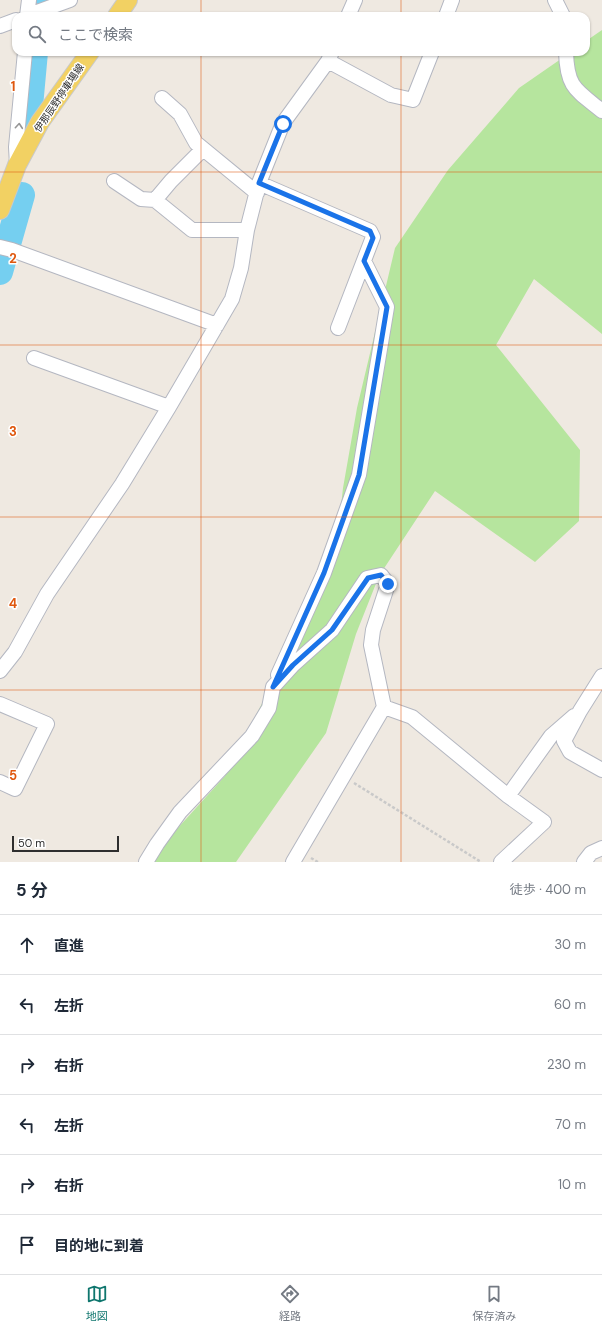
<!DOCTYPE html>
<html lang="ja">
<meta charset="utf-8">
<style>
:root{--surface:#fff;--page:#f6f6f7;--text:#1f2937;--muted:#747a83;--line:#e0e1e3;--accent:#0f766e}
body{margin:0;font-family:"DM Sans","Noto Sans JP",sans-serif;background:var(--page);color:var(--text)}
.scale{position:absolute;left:12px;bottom:10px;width:107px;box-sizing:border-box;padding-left:4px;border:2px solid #2e2e2e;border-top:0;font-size:11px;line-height:14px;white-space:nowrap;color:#2e2e2e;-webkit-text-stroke:3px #fff;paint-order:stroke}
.stop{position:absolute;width:12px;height:12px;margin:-9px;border:3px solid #1a73e8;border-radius:50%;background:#fff}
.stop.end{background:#1a73e8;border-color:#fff;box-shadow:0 1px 4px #0008}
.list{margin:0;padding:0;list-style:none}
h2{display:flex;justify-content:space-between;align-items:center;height:52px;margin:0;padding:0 16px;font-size:17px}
h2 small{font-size:13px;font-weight:400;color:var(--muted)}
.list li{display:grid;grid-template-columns:26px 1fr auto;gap:12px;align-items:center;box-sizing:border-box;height:60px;padding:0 16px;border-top:1px solid var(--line)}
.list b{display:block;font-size:15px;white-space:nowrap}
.list em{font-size:13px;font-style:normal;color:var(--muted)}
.icon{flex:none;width:22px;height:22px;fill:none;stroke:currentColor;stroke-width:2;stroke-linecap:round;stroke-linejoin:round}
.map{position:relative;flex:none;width:602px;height:862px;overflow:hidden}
.search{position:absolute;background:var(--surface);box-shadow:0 1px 3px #0004;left:12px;right:12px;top:12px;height:44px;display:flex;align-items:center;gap:10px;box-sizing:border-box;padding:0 14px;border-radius:12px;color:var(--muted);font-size:15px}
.sheet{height:412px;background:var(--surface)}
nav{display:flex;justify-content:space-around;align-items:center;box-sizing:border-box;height:56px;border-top:1px solid var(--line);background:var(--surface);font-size:11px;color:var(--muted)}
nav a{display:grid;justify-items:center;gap:2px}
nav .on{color:var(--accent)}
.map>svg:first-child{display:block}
.green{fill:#b6e59e}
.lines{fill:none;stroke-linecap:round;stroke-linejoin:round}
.river{stroke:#75cff0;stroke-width:26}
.minor-casing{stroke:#b4b7c1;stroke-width:16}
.major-casing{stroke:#c9c9c9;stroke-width:20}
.path{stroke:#c9c9c9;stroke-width:2.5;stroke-dasharray:3 2;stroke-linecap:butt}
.minor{stroke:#fff;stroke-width:14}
.major{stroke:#f2d163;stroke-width:18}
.oneway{stroke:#969696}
.route{stroke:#1a73e8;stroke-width:5}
.grid{fill:none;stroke:#df570e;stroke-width:1;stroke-opacity:0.55}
.labels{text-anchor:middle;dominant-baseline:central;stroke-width:3;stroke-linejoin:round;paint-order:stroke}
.street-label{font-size:10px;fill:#2e2e2e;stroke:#fff}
.grid-label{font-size:13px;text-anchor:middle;font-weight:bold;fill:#df570e;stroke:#fff;stroke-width:3;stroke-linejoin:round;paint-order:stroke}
</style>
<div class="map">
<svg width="602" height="862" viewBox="0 0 602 862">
<rect width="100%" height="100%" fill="#efe9e1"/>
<path class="green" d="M602,30V334L534,279L496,345L580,450L579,521L535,562L435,491L379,576L356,634L326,733L236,862H147L225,776L335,560L343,488L357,408L395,248L448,170L519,88L571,52H586V41Z"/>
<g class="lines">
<path class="river" d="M40,2V0
M29,117L35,52
M0,272L22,195"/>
<g class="minor-casing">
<path id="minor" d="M555,0L563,16
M26,16L70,0
M27,16L29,0
M348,16L355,0
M446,16L452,0
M0,26L16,20
M566,52C567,88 576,90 602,111
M328,61L391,95L413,100L432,52
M162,98L180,114L196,143L257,193
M17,165L16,147L25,52
M114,181L141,199L155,200L171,181L203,149
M259,183L370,231L373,237L338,328
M155,200L192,230H247
M0,247L12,250L217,325
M34,358L169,407
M0,671L15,652L47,594L122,484L169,407L232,299L241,268L247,230L259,183L283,123L328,61L332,52
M278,675L324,573L359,475L387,307L364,261
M602,676L580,711L564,741L570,752L602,770
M0,704L47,724L15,789L0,782
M384,707L412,717L508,796L544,822L501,862
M508,796L551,736L574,716
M146,862L157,844L180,812L252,736L269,708L273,687L293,665L332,630L367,578L381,575L388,584L373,630L371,645L384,707L293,862
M584,862L591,853L602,848"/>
</g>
<g class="major-casing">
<path id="major" d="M117,16L128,0
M0,210L17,165L40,122L90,52"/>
</g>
<path class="path" d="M354,783L481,862
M311,858L318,862"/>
<use href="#minor" class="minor"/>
<use href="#major" class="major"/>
</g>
<defs><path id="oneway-chevron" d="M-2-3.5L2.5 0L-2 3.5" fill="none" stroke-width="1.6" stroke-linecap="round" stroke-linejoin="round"/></defs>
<use class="oneway" href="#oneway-chevron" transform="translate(19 126) rotate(-85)"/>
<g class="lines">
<path class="route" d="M283,124L259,183L370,231L373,238L364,261L387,307L359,475L324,573L273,687L293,665L332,630L368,578L381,575L388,584"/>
</g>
<path class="grid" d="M201,0V16M401,0V16M201,52V862M401,52V862M0,172H602M0,345H602M0,517H602M0,690H602"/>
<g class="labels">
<g class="street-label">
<text transform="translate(59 98) rotate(-56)">伊那辰野停車場線</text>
</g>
</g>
<g class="grid-label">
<text x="13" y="91">1</text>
<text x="13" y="263">2</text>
<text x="13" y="436">3</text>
<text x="13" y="608">4</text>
<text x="13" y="780">5</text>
</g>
</svg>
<div class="scale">50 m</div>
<div class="stop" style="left:283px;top:124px"></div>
<div class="stop end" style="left:388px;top:584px"></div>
<div class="search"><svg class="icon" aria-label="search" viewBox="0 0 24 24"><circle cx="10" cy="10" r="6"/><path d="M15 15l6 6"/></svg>ここで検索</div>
</div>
<section class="sheet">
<h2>5 分<small>徒歩 · 400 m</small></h2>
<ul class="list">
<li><svg class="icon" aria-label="ahead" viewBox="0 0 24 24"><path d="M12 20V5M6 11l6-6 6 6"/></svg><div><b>直進</b></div><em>30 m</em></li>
<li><svg class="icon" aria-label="left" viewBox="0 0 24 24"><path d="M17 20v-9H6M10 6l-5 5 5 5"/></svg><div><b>左折</b></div><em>60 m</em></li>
<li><svg class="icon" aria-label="right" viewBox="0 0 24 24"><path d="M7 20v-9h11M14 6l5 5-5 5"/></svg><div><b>右折</b></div><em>230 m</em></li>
<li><svg class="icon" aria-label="left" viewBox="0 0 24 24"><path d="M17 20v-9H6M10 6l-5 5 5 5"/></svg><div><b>左折</b></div><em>70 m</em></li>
<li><svg class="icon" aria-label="right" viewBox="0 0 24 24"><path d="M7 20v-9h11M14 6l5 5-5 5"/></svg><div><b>右折</b></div><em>10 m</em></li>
<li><svg class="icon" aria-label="arrive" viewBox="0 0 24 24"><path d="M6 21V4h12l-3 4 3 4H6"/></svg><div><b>目的地に到着</b></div></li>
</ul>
</section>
<nav>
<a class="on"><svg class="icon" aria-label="map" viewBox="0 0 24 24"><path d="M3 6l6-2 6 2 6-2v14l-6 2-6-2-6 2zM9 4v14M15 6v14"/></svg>地図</a>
<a><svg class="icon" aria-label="directions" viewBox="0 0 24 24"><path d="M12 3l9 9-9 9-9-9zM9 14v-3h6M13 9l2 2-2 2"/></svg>経路</a>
<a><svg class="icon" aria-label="saved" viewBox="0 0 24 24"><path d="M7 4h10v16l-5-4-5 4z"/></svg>保存済み</a>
</nav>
